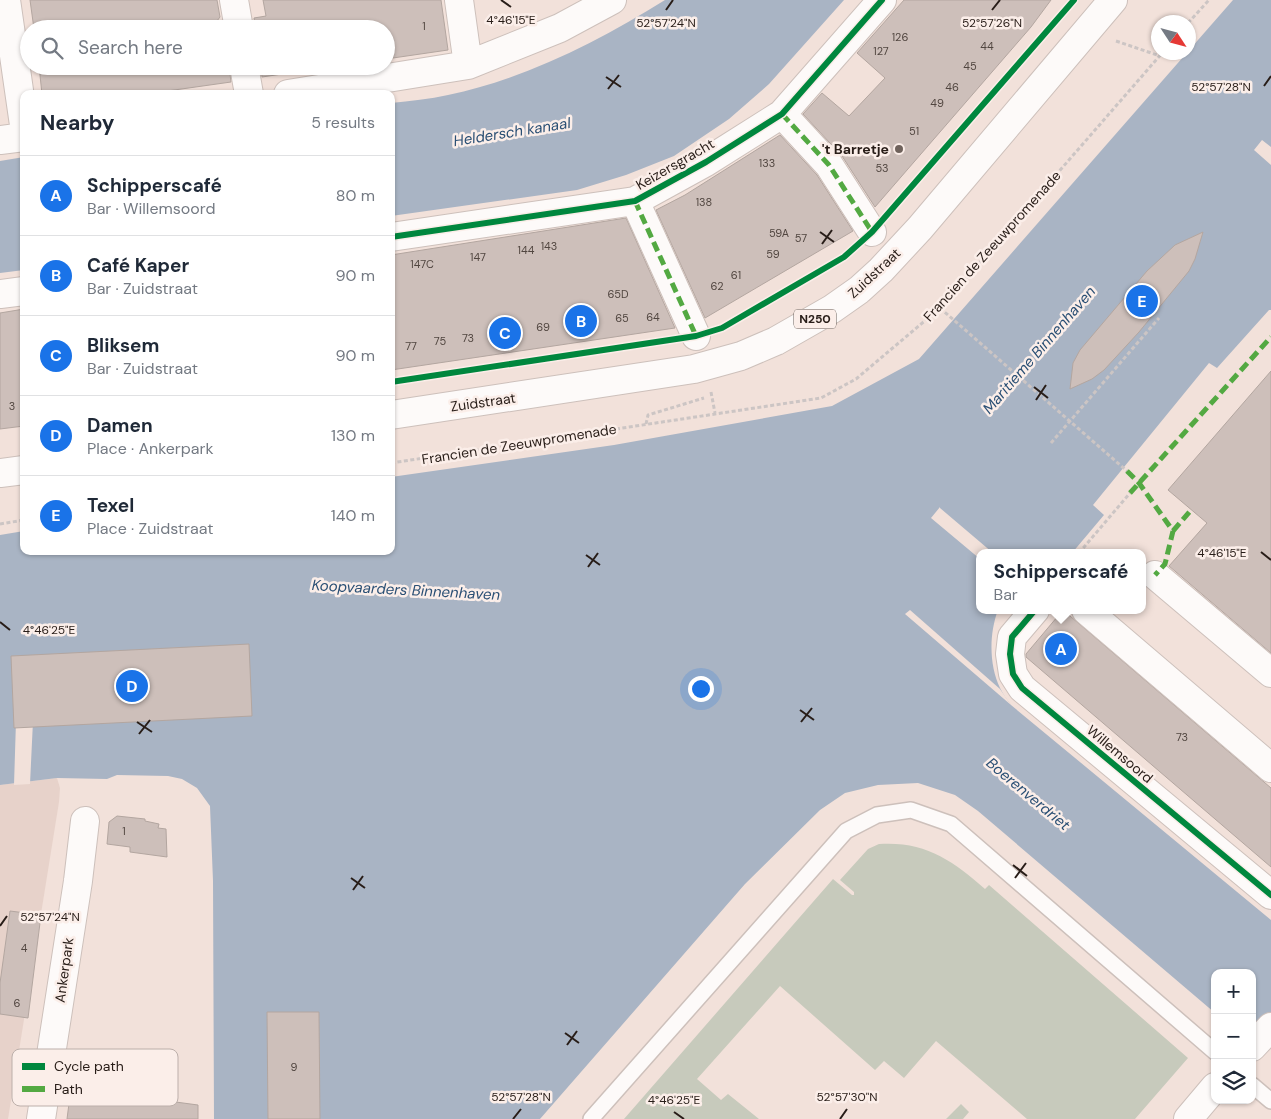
<!DOCTYPE html>
<meta charset="utf-8">
<style>
:root{--surface:#fff;--page:#f6f6f7;--text:#1f2937;--muted:#747a83;--line:#e0e1e3;--accent:#1a73e8}
body{margin:0;font-family:"DM Sans",sans-serif;background:var(--page);color:var(--text)}
.controls{position:absolute;right:15px;bottom:15px;display:grid;overflow:hidden;border-radius:10px;box-shadow:0 1px 4px #0004}
.controls button{width:45px;height:45px;display:grid;place-items:center;padding:0;border:0;border-bottom:1px solid var(--line);background:var(--surface);color:var(--text);font:25px sans-serif}
.compass{position:absolute;left:1151px;top:15px;width:45px;height:45px;border-radius:50%;background:var(--surface);box-shadow:0 1px 4px #0004;rotate:126deg}
.you{position:absolute;left:700px;top:688px;width:18px;height:18px;margin:-12px;border:4px solid #fff;border-radius:50%;background:#1a73e8;box-shadow:0 0 0 8px #1a73e833}
.badge{display:grid;place-items:center;width:32px;height:32px;border-radius:50%;background:var(--accent);color:#fff;font-size:16px;font-weight:700}
.pin{position:absolute;translate:-50% -50%;border:2px solid #fff;box-shadow:0 1px 5px #0006}
.popup{position:absolute;left:976px;top:549px;width:170px;height:65px;box-sizing:border-box;display:grid;place-content:center;border-radius:10px;background:var(--surface);filter:drop-shadow(0 1px 4px #0005);font-size:16px;white-space:nowrap;color:var(--muted)}
.popup b{font-size:19px;color:var(--text)}
.popup::after{content:'';position:absolute;left:50%;top:100%;margin-left:-10px;border:10px solid transparent;border-top-color:var(--surface)}
.list{margin:0;padding:0;list-style:none}
h2{display:flex;justify-content:space-between;align-items:center;height:65px;margin:0;padding:0 20px;font-size:21px}
h2 small{font-size:16px;font-weight:400;color:var(--muted)}
.list li{display:grid;grid-template-columns:32px 1fr auto;gap:15px;align-items:center;box-sizing:border-box;height:80px;padding:0 20px;border-top:1px solid var(--line)}
.list b{display:block;font-size:19px;white-space:nowrap}
.list p{margin:0;font-size:16px;white-space:nowrap;color:var(--muted)}
.list em{font-size:16px;font-style:normal;color:var(--muted)}
.icon{flex:none;width:28px;height:28px;fill:none;stroke:currentColor;stroke-width:2;stroke-linecap:round;stroke-linejoin:round}
.map{position:relative;flex:none;width:1271px;height:1119px;overflow:hidden}
.search{position:absolute;background:var(--surface);box-shadow:0 1px 4px #0004;left:20px;top:20px;width:375px;height:55px;display:flex;align-items:center;gap:12px;box-sizing:border-box;padding:0 18px;border-radius:28px;color:var(--muted);font-size:19px}
.panel{position:absolute;background:var(--surface);box-shadow:0 1px 4px #0004;left:20px;top:90px;width:375px;height:465px;border-radius:10px}
.map>svg:first-child{display:block}
.industrial{fill:#e7d2ca}
.green{fill:#c7cabc}
.water{fill:#a9b4c4}
.pier{fill:#f2e1da}
.building{fill:#cdbfba;stroke:#b3a6a0}
.lines{fill:none;stroke-linecap:round;stroke-linejoin:round}
.lane-casing{stroke:#cdc0bb;stroke-width:18}
.street-casing{stroke:#cdc0bb;stroke-width:30}
.primary-casing{stroke:#cdc0bb;stroke-width:30}
.path{stroke:#ccc5c4;stroke-width:3;stroke-dasharray:4 2.5;stroke-linecap:butt}
.lane{stroke:#fdfaf9;stroke-width:15}
.street{stroke:#fdfaf9;stroke-width:28}
.primary{stroke:#fdfaf9;stroke-width:28}
.quiet{stroke:#53a942;stroke-width:5;stroke-dasharray:10 5;stroke-linecap:butt}
.cycleway-casing{stroke:#fbeee9;stroke-width:9}
.cycleway{stroke:#00873e;stroke-width:6}
.ticks{fill:none;stroke:#281d18;stroke-width:2}
.poi-dot{fill:#6f625c;stroke:#fbeee9;stroke-width:2}
.labels{text-anchor:middle;dominant-baseline:central;stroke-width:5;stroke-linejoin:round;paint-order:stroke}
.number-label{font-size:11px;fill:#514640}
.shield{fill:#fbeee9;stroke:#675c57;stroke-width:1}
.shield-label{font-size:12px;font-weight:bold;fill:#281d18}
.poi-label{font-size:14px;font-weight:bold;fill:#281d18;stroke:#fbeee9;text-anchor:end}
.street-label{font-size:14px;fill:#281d18;stroke:#fbeee9}
.water-label{font-size:15px;font-style:italic;fill:#2a4f74;stroke:#fbeee9}
.key{fill:#fbeee9;stroke:#bcafaa;stroke-width:1}
.key-label{font-size:14px;fill:#281d18}
.ticks-label{font-size:12px;text-anchor:middle;fill:#281d18;stroke:#fbeee9;stroke-width:5;stroke-linejoin:round;paint-order:stroke}
</style>
<div class="map">
<svg width="1271" height="1119" viewBox="0 0 1271 1119">
<rect width="100%" height="100%" fill="#f2e1da"/>
<path class="industrial" d="M57,778L60,788L59,802L8,1119H0V785Z"/>
<path class="green" d="M879,844C925,841 952,860 985,889L989,885L1188,1058L1135,1119H1027L936,1041L904,1078L884,1061L875,1070L780,986L697,1079L721,1100L728,1094L759,1119H624L833,879L852,895H854V892L840,880L868,849Z
M961,1104L969,1112L963,1119H946Z"/>
<path class="water" d="M665,0H844L769,84L729,119L674,156L626,175L577,190L391,216V103C410,101 430,99 448,95C525,79 599,41 665,0Z
M1233,0H1271V310H1269L1217,368L1209,363L1093,505L1104,515L1072,553H980V610H998C989,634 989,665 1000,688C1003,694 1007,700 1011,705L1271,920V1044L1252,1028V973H1215V1013L978,811L955,795L918,783L878,785L845,793L820,810L745,884L540,1119H214L213,881L210,806L197,788L182,779L168,776L117,775L107,779L57,778L0,785V535L24,531V551H391V477L614,445L832,406L919,359Z
M24,157V270L0,273V161Z"/>
<path class="pier" d="M1262,140L1271,147V165L1254,150Z
M940,507V508L993,553H980V559L931,518Z
M910,610L1000,689L1011,705L905,614Z
M16,721H33L30,784L14,785Z"/>
<path class="building" d="M30,0H217L220,17L211,29H34Z
M263,0H441L448,50L386,59V29H256L254,18L266,16Z
M904,0H1051L1031,27L875,207L842,156L803,114L822,93L849,116L885,78L857,53Z
M39,66H229L231,82L146,94H42Z
M261,66H336L262,77Z
M780,135L817,175L853,231L705,318L656,210L685,195Z
M626,218L675,328L391,370V255Z
M1203,232L1195,259L1189,271L1139,332L1104,370L1092,379L1070,389L1073,363L1080,350L1147,271L1175,245Z
M24,309V426L0,429V313Z
M1271,371V653L1169,566L1207,523L1168,490Z
M1063,610L1271,788V867L1026,657V654Z
M249,644L252,716L14,728L11,656Z
M117,816L145,819V821L159,824L158,828L166,829L167,857L130,852V847L107,844L109,822Z
M10,911L41,915L28,1018L0,1014V983Z
M267,1012H319L320,1119H268Z
M71,1088L198,1105V1119H67Z"/>
<g class="lines">
<g class="lane-casing">
<path id="lane" d="M1252,1085L1271,1101
M591,1119L846,831L877,815L911,810L951,824L1215,1052"/>
</g>
<g class="street-casing">
<path id="street" d="M6,0L24,125
M234,0L239,29
M459,0L468,65
M244,66L249,94
M288,94L468,65L560,28L612,0
M782,114L829,165L872,232
M0,140L24,137
M635,201L696,336
M391,237L635,201L706,162L782,114L882,0
M0,294L24,291
M1155,575L1271,673
M1035,610L1012,637L1010,654L1013,674L1022,688L1271,895
M1086,610L1271,768
M1252,1047L1271,1027
M41,1119L78,881L85,821
M1188,1119L1215,1087"/>
</g>
<g class="primary-casing">
<path id="primary" d="M391,415L694,369L741,356L776,341L832,309L859,290L881,270L920,228L1113,0
M0,473L24,470"/>
</g>
<path class="path" d="M1188,23L1209,0
M1116,41L1160,56
M940,308L1127,471
M711,392L715,413
M646,424L648,415L704,398
M1051,443L1159,318
M391,463L821,398L856,379L940,308L1163,52
M0,524L24,520
M1079,553L1130,493"/>
<use href="#lane" class="lane"/>
<use href="#street" class="street"/>
<use href="#primary" class="primary"/>
<path class="quiet" d="M782,114L829,165L872,232
M635,201L696,336
M1127,471L1139,483L1173,531L1165,564L1155,575
M1130,493L1271,337
M1173,531L1191,510"/>
<g class="cycleway-casing">
<path id="cycleway" d="M391,237L635,201L706,162L782,114L882,0
M391,382L696,336L722,328L844,257L872,232L1074,0
M1035,610L1012,637L1010,654L1013,674L1022,688L1271,895"/>
</g>
<use href="#cycleway" class="cycleway"/>
</g>
<path class="ticks" d="M501,0L511,7M666,10L673,0M992,10L1000,0M606,77L621,87M1264,86L1271,76M608,89L619,75M820,232L834,242M822,244L832,230M1034,387L1048,398M1036,400L1046,385M1261,552L1271,560M586,555L600,565M588,567L598,553M0,622L10,630M800,710L814,720M137,722L152,732M801,722L812,708M139,734L150,720M1013,865L1027,876M351,878L365,888M1015,878L1026,863M353,890L363,876M0,926L7,916M565,1033L579,1043M567,1045L577,1031M674,1112L684,1119M513,1119L521,1109M840,1119L847,1109"/>
<circle class="poi-dot" cx="899" cy="149" r="5"/>
<g class="labels">
<g class="number-label">
<text x="424" y="26">1</text>
<text x="900" y="37">126</text>
<text x="987" y="46">44</text>
<text x="881" y="51">127</text>
<text x="970" y="66">45</text>
<text x="952" y="87">46</text>
<text x="937" y="103">49</text>
<text x="914" y="131">51</text>
<text x="767" y="163">133</text>
<text x="882" y="168">53</text>
<text x="704" y="202">138</text>
<text x="779" y="233">59A</text>
<text x="801" y="238">57</text>
<text x="549" y="246">143</text>
<text x="526" y="250">144</text>
<text x="773" y="254">59</text>
<text x="478" y="257">147</text>
<text x="422" y="264">147C</text>
<text x="736" y="275">61</text>
<text x="717" y="286">62</text>
<text x="618" y="294">65D</text>
<text x="653" y="317">64</text>
<text x="622" y="318">65</text>
<text x="543" y="327">69</text>
<text x="468" y="338">73</text>
<text x="440" y="341">75</text>
<text x="411" y="346">77</text>
<text x="12" y="406">3</text>
<text x="1182" y="737">73</text>
<text x="124" y="831">1</text>
<text x="24" y="948">4</text>
<text x="17" y="1003">6</text>
<text x="294" y="1067">9</text>
</g>
<rect class="shield" x="794" y="309.5" width="42" height="19" rx="4"/>
<g class="shield-label">
<text x="815" y="319">N250</text>
</g>
<g class="poi-label">
<text x="889" y="149">'t Barretje</text>
</g>
<g class="street-label">
<text transform="translate(675 164) rotate(-30)">Keizersgracht</text>
<text transform="translate(992 246) rotate(-48)">Francien de Zeeuwpromenade</text>
<text transform="translate(874 273) rotate(-43)">Zuidstraat</text>
<text transform="translate(483 402) rotate(-8)">Zuidstraat</text>
<text transform="translate(519 444) rotate(-9)">Francien de Zeeuwpromenade</text>
<text transform="translate(1120 754) rotate(40)">Willemsoord</text>
<text transform="translate(64 970) rotate(-82)">Ankerpark</text>
</g>
<g class="water-label">
<text transform="translate(512 132) rotate(-9)">Heldersch kanaal</text>
<text transform="translate(1039 350) rotate(-49)">Maritieme Binnenhaven</text>
<text transform="translate(406 590) rotate(3)">Koopvaarders Binnenhaven</text>
<text transform="translate(1028 794) rotate(40)">Boerenverdriet</text>
</g>
</g>
<rect x="12" y="1049" width="166" height="57" rx="8" class="key"/>
<rect x="22" y="1063" width="23" height="7" fill="#00873e"/>
<rect x="22" y="1086" width="23" height="6" fill="#53a942"/>
<g class="key-label">
<text x="54" y="1071">Cycle path</text>
<text x="54" y="1094">Path</text>
</g>
<g class="ticks-label">
<text x="511" y="24">4°46'15"E</text>
<text x="666" y="27">52°57'24"N</text>
<text x="992" y="27">52°57'26"N</text>
<text x="1221" y="91">52°57'28"N</text>
<text x="1222" y="557">4°46'15"E</text>
<text x="49" y="634">4°46'25"E</text>
<text x="50" y="921">52°57'24"N</text>
<text x="521" y="1101">52°57'28"N</text>
<text x="847" y="1101">52°57'30"N</text>
<text x="674" y="1104">4°46'25"E</text>
</g>
</svg>
<div class="controls">
<button>+</button>
<button>−</button>
<button><svg class="icon" aria-label="layers" viewBox="0 0 24 24"><path d="M12 4l9 5-9 5-9-5zM3 14l9 5 9-5"/></svg></button>
</div>
<svg class="compass" viewBox="-18 -18 36 36"><path d="M0-13l5 13h-10z" fill="#e53935"/><path d="M0 13l5-13h-10z" fill="#747a83"/></svg>
<div class="you"></div>
<div class="pin badge" style="left:1061px;top:649px">A</div>
<div class="popup"><b>Schipperscafé</b>Bar</div>
<div class="pin badge" style="left:581px;top:321px">B</div>
<div class="pin badge" style="left:505px;top:333px">C</div>
<div class="pin badge" style="left:132px;top:686px">D</div>
<div class="pin badge" style="left:1142px;top:301px">E</div>
<div class="search"><svg class="icon" aria-label="search" viewBox="0 0 24 24"><circle cx="10" cy="10" r="6"/><path d="M15 15l6 6"/></svg>Search here</div>
<section class="panel">
<h2>Nearby<small>5 results</small></h2>
<ul class="list">
<li><span class="badge">A</span><div><b>Schipperscafé</b><p>Bar · Willemsoord</p></div><em>80 m</em></li>
<li><span class="badge">B</span><div><b>Café Kaper</b><p>Bar · Zuidstraat</p></div><em>90 m</em></li>
<li><span class="badge">C</span><div><b>Bliksem</b><p>Bar · Zuidstraat</p></div><em>90 m</em></li>
<li><span class="badge">D</span><div><b>Damen</b><p>Place · Ankerpark</p></div><em>130 m</em></li>
<li><span class="badge">E</span><div><b>Texel</b><p>Place · Zuidstraat</p></div><em>140 m</em></li>
</ul>
</section>
</div>
